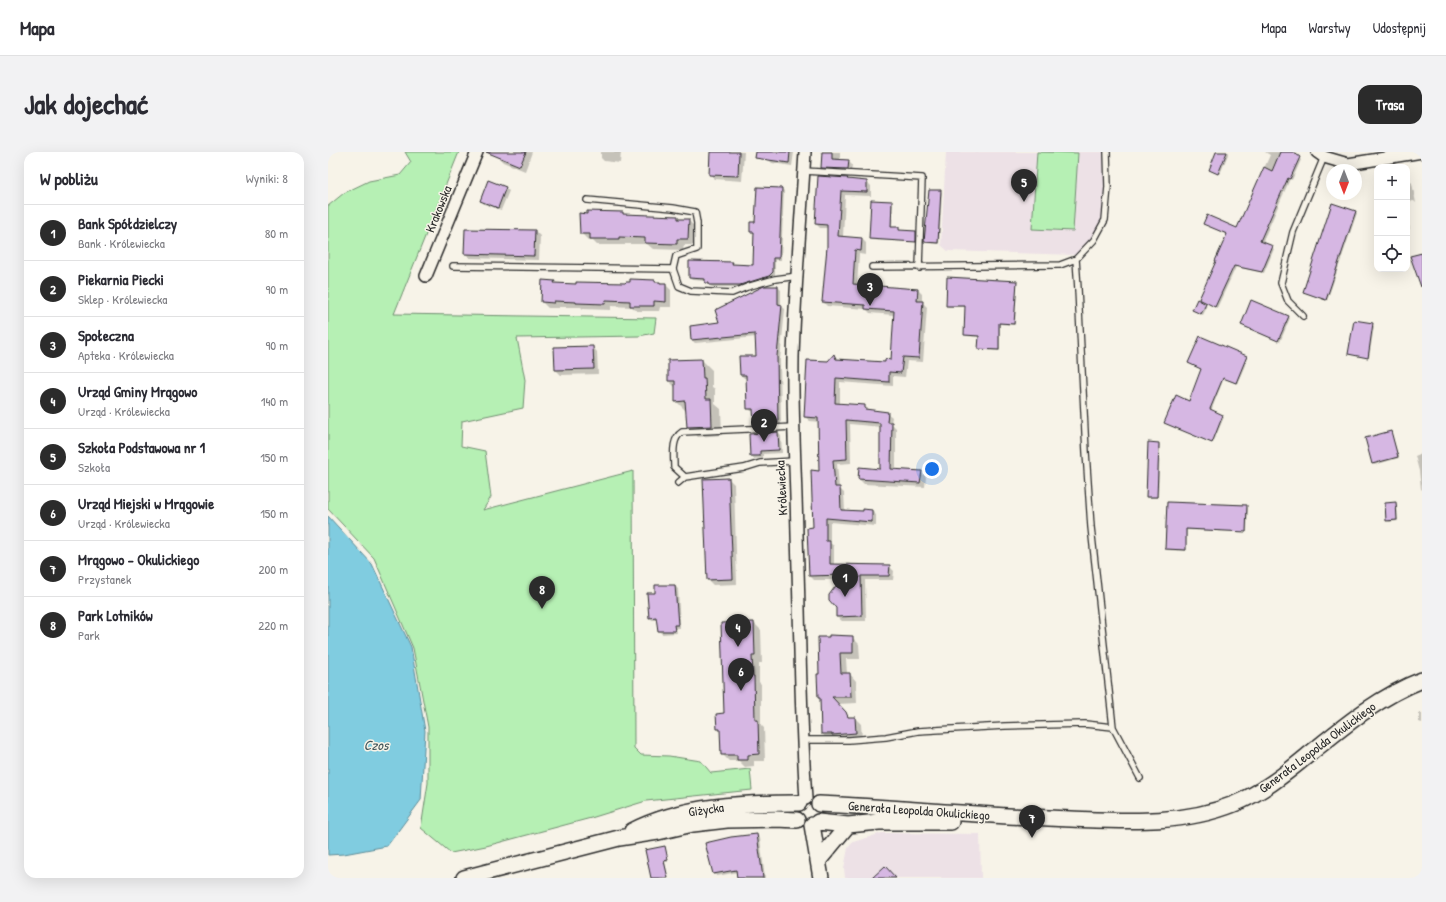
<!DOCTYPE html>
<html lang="pl">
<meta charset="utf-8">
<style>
:root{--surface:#fff;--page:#f2f2f3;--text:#2b2b33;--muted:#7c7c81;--line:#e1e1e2;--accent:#2b2b2b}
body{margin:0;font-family:"Patrick Hand",sans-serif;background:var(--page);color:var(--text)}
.controls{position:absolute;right:12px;top:12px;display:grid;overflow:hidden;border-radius:8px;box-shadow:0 4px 16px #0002}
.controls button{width:36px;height:36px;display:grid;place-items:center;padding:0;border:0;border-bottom:1px solid var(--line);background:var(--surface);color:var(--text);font:20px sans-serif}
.compass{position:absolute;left:998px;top:12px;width:36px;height:36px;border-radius:50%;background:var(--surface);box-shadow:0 4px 16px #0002;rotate:180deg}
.you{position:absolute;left:604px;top:317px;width:14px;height:14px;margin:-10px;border:3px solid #fff;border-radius:50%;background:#1a73e8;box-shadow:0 0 0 6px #1a73e833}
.badge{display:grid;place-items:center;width:26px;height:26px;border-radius:50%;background:var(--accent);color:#fff;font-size:13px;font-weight:700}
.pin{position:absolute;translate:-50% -33px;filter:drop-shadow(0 1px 2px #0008)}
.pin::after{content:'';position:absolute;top:21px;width:14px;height:12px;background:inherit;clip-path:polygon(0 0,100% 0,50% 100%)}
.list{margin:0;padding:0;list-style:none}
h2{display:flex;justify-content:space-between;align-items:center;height:52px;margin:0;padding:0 16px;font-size:17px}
h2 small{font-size:13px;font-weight:400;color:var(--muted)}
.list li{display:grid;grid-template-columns:26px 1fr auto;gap:12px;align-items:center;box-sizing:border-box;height:56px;padding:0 16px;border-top:1px solid var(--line)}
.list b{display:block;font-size:15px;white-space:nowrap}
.list p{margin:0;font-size:13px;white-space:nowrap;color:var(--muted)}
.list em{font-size:13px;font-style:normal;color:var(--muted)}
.icon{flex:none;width:22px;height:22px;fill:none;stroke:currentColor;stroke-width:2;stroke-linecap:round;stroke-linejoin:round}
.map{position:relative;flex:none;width:1094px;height:726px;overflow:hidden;border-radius:12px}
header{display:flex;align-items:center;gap:24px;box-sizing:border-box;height:56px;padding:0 20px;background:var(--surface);border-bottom:1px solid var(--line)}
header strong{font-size:19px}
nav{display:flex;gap:22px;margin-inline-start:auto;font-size:14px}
.intro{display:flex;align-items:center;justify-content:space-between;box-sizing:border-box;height:96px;padding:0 24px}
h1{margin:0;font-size:28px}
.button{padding:10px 18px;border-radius:12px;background:var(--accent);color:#fff;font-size:14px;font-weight:700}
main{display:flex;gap:24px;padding:0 24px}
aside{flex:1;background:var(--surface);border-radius:12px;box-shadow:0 4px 16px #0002}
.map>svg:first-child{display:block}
.built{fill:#ede1e6}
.green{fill:#b6f0b4;stroke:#708e70}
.water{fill:#80cce0;stroke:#5e8c98}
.shadow{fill:#0003}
.building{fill:#d6b7e3;stroke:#2b2b2b}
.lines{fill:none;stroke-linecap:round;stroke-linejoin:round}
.lane-casing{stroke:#2b2b2b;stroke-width:8}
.street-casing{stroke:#2b2b2b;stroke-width:14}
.secondary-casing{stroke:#2b2b2b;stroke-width:18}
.lane{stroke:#f7f3e8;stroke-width:5.5}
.street{stroke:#f7f3e8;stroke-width:11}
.secondary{stroke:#f7f3e8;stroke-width:15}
.labels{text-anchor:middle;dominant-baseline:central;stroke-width:3;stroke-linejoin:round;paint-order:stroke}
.street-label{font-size:13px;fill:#2b2b2b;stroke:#f7f3e8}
.water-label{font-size:14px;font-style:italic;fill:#405358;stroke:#f7f3e8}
</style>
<header>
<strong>Mapa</strong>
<nav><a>Mapa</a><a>Warstwy</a><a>Udostępnij</a></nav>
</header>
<div class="intro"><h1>Jak dojechać</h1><a class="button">Trasa</a></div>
<main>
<aside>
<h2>W pobliżu<small>Wyniki: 8</small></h2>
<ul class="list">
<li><span class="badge">1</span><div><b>Bank Spółdzielczy</b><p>Bank · Królewiecka</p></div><em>80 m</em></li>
<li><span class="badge">2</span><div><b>Piekarnia Piecki</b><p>Sklep · Królewiecka</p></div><em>90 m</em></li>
<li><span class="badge">3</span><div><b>Społeczna</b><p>Apteka · Królewiecka</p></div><em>90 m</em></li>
<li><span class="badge">4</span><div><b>Urząd Gminy Mrągowo</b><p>Urząd · Królewiecka</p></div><em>140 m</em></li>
<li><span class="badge">5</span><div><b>Szkoła Podstawowa nr 1</b><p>Szkoła</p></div><em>150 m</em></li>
<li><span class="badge">6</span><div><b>Urząd Miejski w Mrągowie</b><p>Urząd · Królewiecka</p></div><em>150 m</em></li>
<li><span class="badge">7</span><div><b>Mrągowo - Okulickiego</b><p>Przystanek</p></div><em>200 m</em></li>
<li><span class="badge">8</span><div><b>Park Lotników</b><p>Park</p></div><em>220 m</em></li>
</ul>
</aside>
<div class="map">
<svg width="1094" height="726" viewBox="0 0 1094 726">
<rect width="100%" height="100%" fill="#f7f3e8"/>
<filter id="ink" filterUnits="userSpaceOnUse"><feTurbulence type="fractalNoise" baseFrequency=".025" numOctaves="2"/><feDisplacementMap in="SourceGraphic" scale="8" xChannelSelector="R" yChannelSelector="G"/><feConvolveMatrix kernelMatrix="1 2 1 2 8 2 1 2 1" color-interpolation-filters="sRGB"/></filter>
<g filter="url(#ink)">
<path class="built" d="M618,0H776L778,33L775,67L764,86L749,103L620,99L613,93Z
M554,681L652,682L653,726H517L516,716L520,696L525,690Z"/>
<path class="green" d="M77,0H131L66,162L328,166L326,181L311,184L189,186L197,228L195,256L134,269L133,294L157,299L163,345L155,358L305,319L306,596L313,603L341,604L373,609L383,621L422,617L424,638L318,649L263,666L158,694L123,701L93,676L100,631V575L85,496L46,406L0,357V54L16,41L41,29L72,23L83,10Z
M709,0L750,1L745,79L704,77Z"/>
<path class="water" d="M0,364L44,412L83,495L97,579L93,648L59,694L16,702L0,703Z"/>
<path class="shadow" d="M172,0H204L197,19L175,10L170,5Z
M273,0H293L292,11L276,9L273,6Z
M383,0H416L414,29L387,27L382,22Z
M442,0H466L464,14L444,11L441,8Z
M492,0H512V9H520L524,13L523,20L498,19L494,15L495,3Z
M889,0H901L892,22L883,19Z
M937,0H963L973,8L964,28L962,27L934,91L946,97L936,121L908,115L889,156L872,147L899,83L877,72L909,77L942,3Z
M519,27L521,28L539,30L543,34V44L517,43L515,85L534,87L538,91V103L531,102L529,134L590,138L594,142V150L599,155L595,210L579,209L577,225L565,224V234L512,230V252L536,254L541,258L559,261L564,265L563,271L568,276V318L593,320L598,325L597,335L536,332L531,327L553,318V275L522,272L523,311L509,312L511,336L516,341L517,359L536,360L544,359L548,363V374L502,370V391L506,394V413L561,414L566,419L565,428H537L538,469H514L509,465L514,428H486L482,424L492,320L491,270L482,269L477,265L501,210L506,203L510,207L558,212L564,209L566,163L542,161L538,157L499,154L495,150L500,76H492L488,72Z
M1079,30H1083L1084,31L1088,51L1086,49L1079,50Z
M177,36L181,39L173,58L156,52L153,48Z
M454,37L456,39L453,108H447V123L443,126L414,135H384L381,133L378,129L364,128L362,126L404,111L406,113L426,114L427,82L423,79Z
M612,39L614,40L611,92L598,91L597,90Z
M544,49L564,50L565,51L564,76H571L572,79L588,80L589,81V90L543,88L542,86Z
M1028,60L1029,61L999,149L978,141L976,140Z
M294,61L297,64L350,65L353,68H360L367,75V93H356L355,98L325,97L319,92H297V93H269L264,88H260L253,81Z
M1079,65L1082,77H1079Z
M207,79L212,84L211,108L142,106L137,101Z
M326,129L328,131L337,132L343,138V155H332L331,159H309L304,155L283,154V158L255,157L253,155H231V156H220L214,150L226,130L229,133L298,132Z
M688,130L689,131L687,173L672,172V199L653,198L651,197L652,185L639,184L637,183L638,155H620L619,153Z
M450,135L453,138V154L457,157L452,208L453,274L430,275L427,272L426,259H423L420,256L419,226H416L413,223L412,205H429L428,185L367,191L364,188L363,175L392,171Z
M870,149L879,155L875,163L866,159Z
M960,165L962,166L952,190L916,174Z
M1027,169L1046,174L1041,206L1021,202Z
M265,195L269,200L270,222L233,223L228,218Z
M918,204L920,206L909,232L896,226L883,259L896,265L885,291L837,271L861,250L874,217L861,211Z
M374,208L384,218V235L387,237V252L393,257L394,283L370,285L360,275L358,259L348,249V236L341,229Z
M1063,280L1071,306L1046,313L1045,312Z
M450,281L453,284L454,301L435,302V306L426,307L423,304Z
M831,292L832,293L830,346H820L819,344Z
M1094,301V338L1093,337L1091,319L1087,304Z
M401,327L406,332L409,432L385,433L380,428Z
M1067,351L1069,352L1070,369L1061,370L1059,368Z
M840,352L918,354L920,356L919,380L859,378L858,399L839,398L838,397Z
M328,434H347L350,437L352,476H348L349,481L334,482L331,479L330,468H324L322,465L328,442Z
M426,471L433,478L434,511H431V530L433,532V573L436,576L437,609H426V614L417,615L411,609H401L394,602L393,580L390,576L397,562Z
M524,485L531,492L532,507H518L519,522H522L528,529L529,551L509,552L522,566H527L533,572L534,587L501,588L494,582L493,548L491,546L492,523Z
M1091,561H1094V571L1091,570Z
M429,683L432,686L437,726H410V720L389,724L386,722L379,692Z
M336,695L340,710H337L340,726H325Z"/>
<path class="building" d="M158,0H198L192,14Z
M382,0H411L410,24L381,23Z
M428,0H462L461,11L427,6Z
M494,0H504V7L521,8L520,17L493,16Z
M888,0H899L890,22L881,18Z
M952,0H965L972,5L962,27L960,26L932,89L945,94L934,120L906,114L887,155L871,147L888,109H887L899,82L875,72L879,63L909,76L936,15L944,19Z
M490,24L520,26L519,27L539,29V40L513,39L510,84L534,86L533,99L527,98L525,132L590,137L589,149H595L591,206L575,205L573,221L561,220V230L508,226L507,251L537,253V257L560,260L559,270H564L563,317L594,319L592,331L530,327L531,315L552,317V271L518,268L519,307L505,308L507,335H512L513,358L535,359V357L544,358V370L498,366V389H502V412L562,413L561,424H533L534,464L508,465V456L501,448V443L516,423L481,424L479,376L485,375L483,318L491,319L490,266L476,265L479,208L500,209L506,202L508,207L557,210V207L563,208L566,159L537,157V153L494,150L499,95V73L487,72Z
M160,28L178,35L170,56L152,49Z
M429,35L454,36L451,106H445V120L441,124L412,133H381V131H377V127L361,126V109L405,110L404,112L425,113L426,80H422V70H427Z
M601,38H613L610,91L596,90Z
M543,48L564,49L563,75H571V78L588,79V90L541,87Z
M1004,51L1028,59L998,148L975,140Z
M259,59L295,60V62L350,64V67H361L360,87H349V92L317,91V86L291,85V87H262V82H252L251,61L259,62Z
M137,77L207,78L206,104L136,102Z
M1094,101V134L1093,135L1082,104Z
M619,125L689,129L686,172L671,171V198L650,197L651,184L636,183L637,154H618Z
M302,127L327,128V130H332V131H338V150L326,149V154H302V149L278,148L277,152L248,151V150L226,149V151L213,150L214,128L227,129L226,131L248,132V130L297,131L298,130H302Z
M436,134H450V152L454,153L449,204L450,271L426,273L425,257H419L418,223H412L411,204H428L427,182L363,188L362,174L391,170L387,158Z
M869,147L878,152L873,162L864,158Z
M923,148L961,164L950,189L913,173Z
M1026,168L1045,171L1040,206L1020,202Z
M872,184L919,204L908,231L895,226L882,257L895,263L884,291L836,271L848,243L861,249L873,217L860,211Z
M265,194L266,217L227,218L226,195Z
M374,207L375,226H377L378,247H383L384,274L359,275L357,249L347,250V229H340V208Z
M1063,279L1070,305L1044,312L1037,286Z
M450,280L451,298L432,299V304H422L421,282Z
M820,290L831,291L829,345H818Z
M401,326L405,427L379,428L375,327Z
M839,350L919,353L918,380L858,377V398L837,397Z
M1068,350L1069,368L1058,369L1057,351Z
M327,433H347L350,473H346L347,479H330L328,465L321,466L319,441H327Z
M426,470L427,504H424L425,524H426L427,568H430L431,602L420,603V608H409V603H393L392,577H389L388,562L396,561L393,471Z
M501,483L525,484V501H512L513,521H522L523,545H504L518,560L520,565H527L528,581L504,583V582H493L492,546H490L489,522H491L490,485H501Z
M429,682L435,726H409L408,718L385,722L377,691L403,685Z
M337,694L340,708L336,709L340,726H323L317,698Z
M557,714L568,726H544Z"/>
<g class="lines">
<g class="lane-casing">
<path id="lane" d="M476,19L594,26L591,116
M259,48L345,56L367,60L369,71V97L348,104L345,117
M748,107L750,137L758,300L763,375L785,575L812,626
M125,114L345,117L351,134L363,139L404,141L419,135L447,127L470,124
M544,115L732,113L748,107L766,88L777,68L780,35L779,0
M975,164L960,149L953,131L965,80L996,5
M357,325L346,315C346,304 343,287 354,280L466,275
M350,331L357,325L416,316L432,311L466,309
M475,588H521L558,585L590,579L677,574L757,572L785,575"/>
</g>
<g class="street-casing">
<path id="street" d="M477,0C473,68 467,136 465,205C464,264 468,324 469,383C472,471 472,559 478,647
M989,0L996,5L1020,12L1094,0
M98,124L149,0"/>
</g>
<g class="secondary-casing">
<path id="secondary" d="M491,652C575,656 659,664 743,667C797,669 854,673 906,652C933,641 956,623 979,604C1015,575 1050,545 1094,528
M490,670L520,673L551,670H623
M484,673L493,726
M304,679C355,653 414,651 471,651
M491,708L520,673
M136,726L291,686L330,680L365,672L399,668L448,667L469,668"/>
</g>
<use href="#lane" class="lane"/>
<use href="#street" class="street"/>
<use href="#secondary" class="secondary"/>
</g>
</g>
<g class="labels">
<g class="street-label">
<text transform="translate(110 57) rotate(-68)">Krakowska</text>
<text transform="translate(453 336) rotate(-93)">Królewiecka</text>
<text transform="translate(989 595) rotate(-37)">Generała Leopolda Okulickiego</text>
<text transform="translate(378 657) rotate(-8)">Giżycka</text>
<text transform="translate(591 658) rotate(4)">Generała Leopolda Okulickiego</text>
</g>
<g class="water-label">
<text x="48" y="592">Czos</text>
</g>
</g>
</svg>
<div class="controls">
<button>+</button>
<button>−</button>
<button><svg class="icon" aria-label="locate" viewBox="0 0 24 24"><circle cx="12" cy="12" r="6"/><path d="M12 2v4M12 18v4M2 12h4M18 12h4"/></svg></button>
</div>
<svg class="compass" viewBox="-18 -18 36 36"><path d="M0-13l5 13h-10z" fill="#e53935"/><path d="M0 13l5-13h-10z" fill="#7c7c81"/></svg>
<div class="you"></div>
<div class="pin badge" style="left:517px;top:445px">1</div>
<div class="pin badge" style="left:436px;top:290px">2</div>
<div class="pin badge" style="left:542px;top:154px">3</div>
<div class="pin badge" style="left:410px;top:495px">4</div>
<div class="pin badge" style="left:696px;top:50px">5</div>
<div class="pin badge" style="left:413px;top:539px">6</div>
<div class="pin badge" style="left:704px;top:686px">7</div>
<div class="pin badge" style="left:214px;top:457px">8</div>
</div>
</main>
